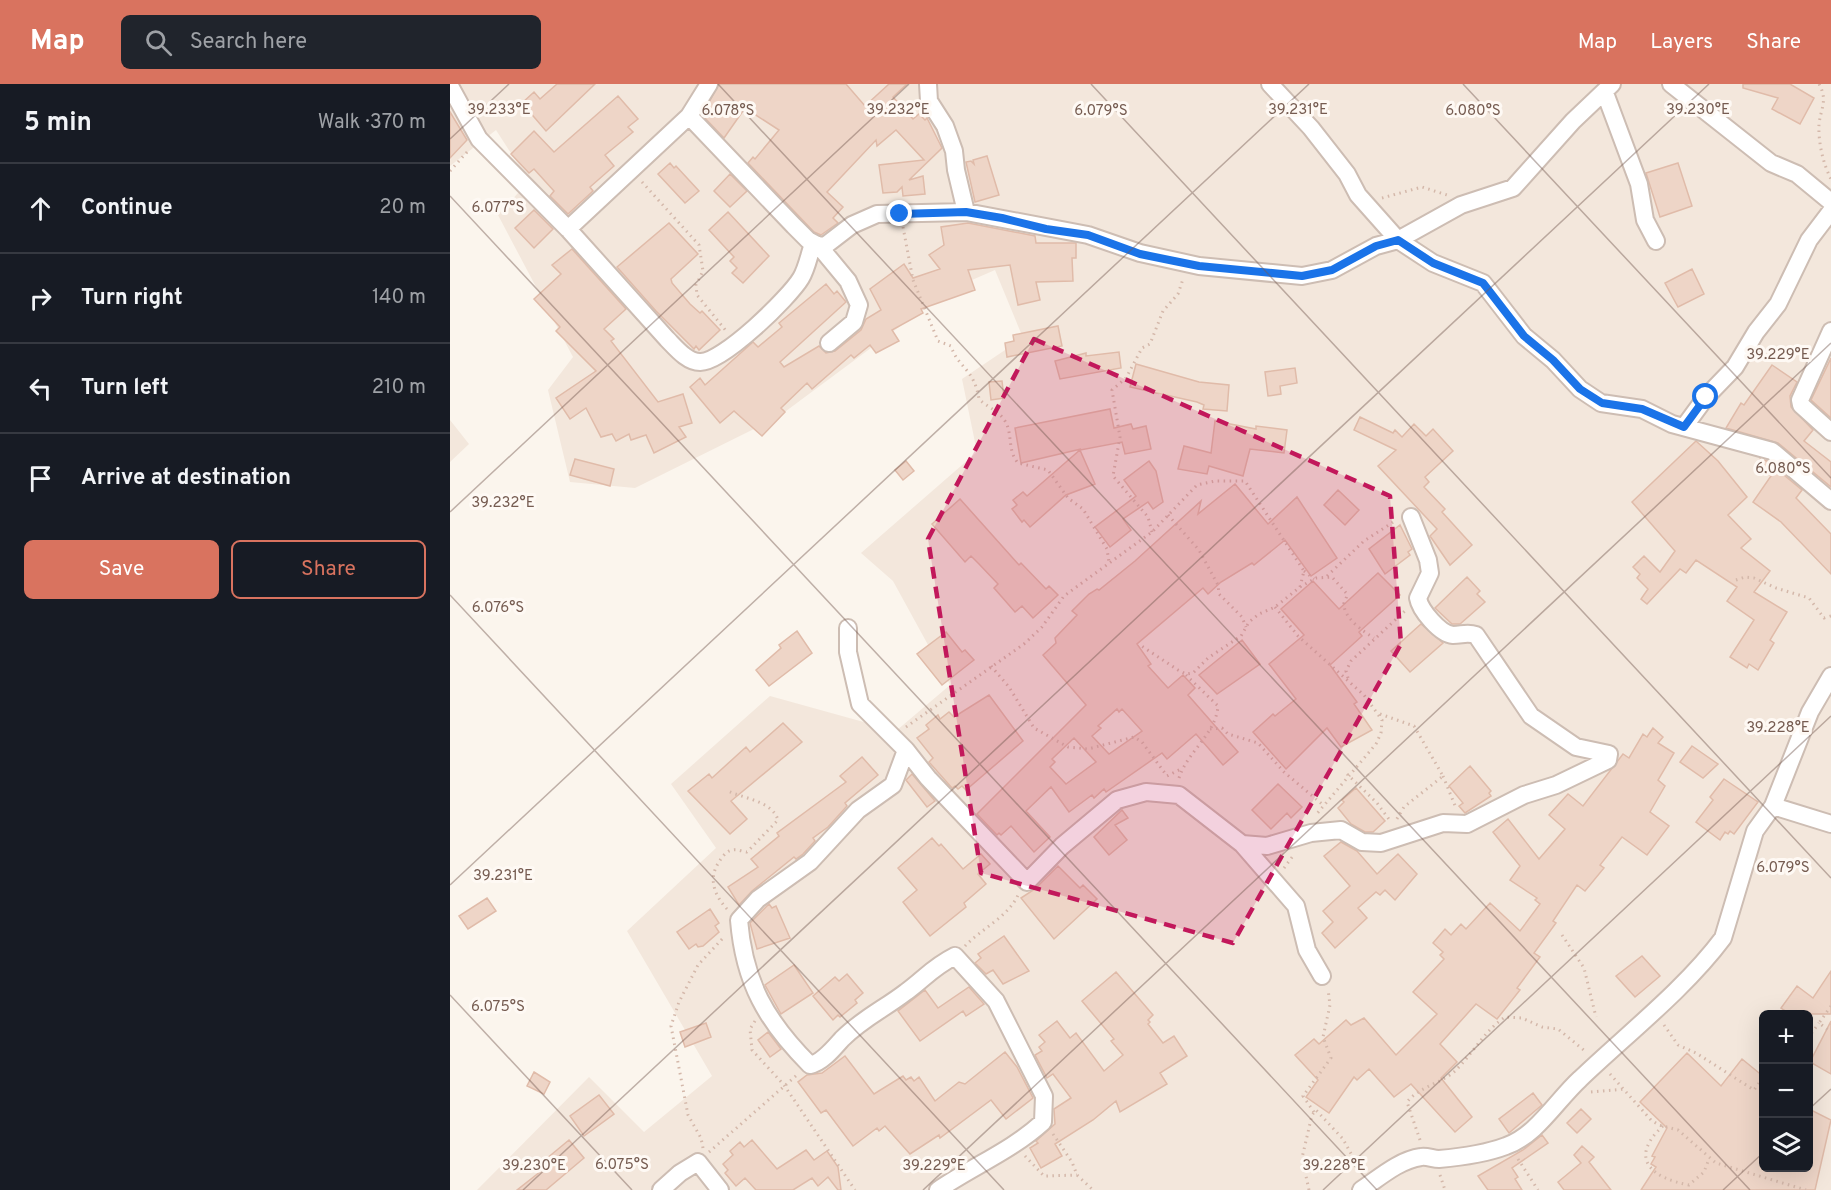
<!DOCTYPE html>
<meta charset="utf-8">
<style>
:root{--surface:#171b24;--page:#20242c;--text:#f1f3f6;--muted:#9ea1a6;--line:#363941;--accent:#d9735f}
body{margin:0;font-family:Overpass,sans-serif;background:var(--page);color:var(--text)}
.controls{position:absolute;right:18px;bottom:18px;display:grid;overflow:hidden;border-radius:9px;box-shadow:0 6px 24px #0002}
.controls button{width:54px;height:54px;display:grid;place-items:center;padding:0;border:0;border-bottom:2px solid var(--line);background:var(--surface);color:var(--text);font:30px sans-serif}
.stop{position:absolute;width:18px;height:18px;margin:-14px;border:4px solid #1a73e8;border-radius:50%;background:#fff}
.stop.end{background:#1a73e8;border-color:#fff;box-shadow:0 2px 6px #0008}
.list{margin:0;padding:0;list-style:none}
h2{display:flex;justify-content:space-between;align-items:center;height:78px;margin:0;padding:0 24px;font-size:26px}
h2 small{font-size:20px;font-weight:400;color:var(--muted)}
.list li{display:grid;grid-template-columns:39px 1fr auto;gap:18px;align-items:center;box-sizing:border-box;height:90px;padding:0 24px;border-top:2px solid var(--line)}
.list b{display:block;font-size:22px;white-space:nowrap}
.list em{font-size:20px;font-style:normal;color:var(--muted)}
.actions{display:flex;gap:12px;padding:18px 24px}
.actions a{flex:1;padding:14px 0;border:2px solid var(--accent);border-radius:9px;text-align:center;font-size:21px;color:var(--accent)}
.actions .main{background:var(--accent);color:#fff}
.icon{flex:none;width:33px;height:33px;fill:none;stroke:currentColor;stroke-width:2;stroke-linecap:round;stroke-linejoin:round}
.map{position:relative;flex:none;width:1381px;height:1106px;overflow:hidden}
header{display:flex;align-items:center;gap:36px;box-sizing:border-box;height:84px;padding:0 30px;background:var(--accent);color:#fff}
header strong{font-size:28px}
nav{display:flex;gap:33px;margin-inline-start:auto;font-size:21px}
.search{width:420px;height:54px;background:var(--page);display:flex;align-items:center;gap:15px;box-sizing:border-box;padding:0 21px;border-radius:9px;color:var(--muted);font-size:22px}
main{display:flex}
aside{flex:1;background:var(--surface)}
.map>svg:first-child{display:block}
.residential{fill:#f3e7dc;fill-rule:evenodd}
.building{fill:#eed5c7;stroke:#e0bba9;stroke-width:1.5;fill-rule:evenodd}
.lines{fill:none;stroke-linecap:round;stroke-linejoin:round}
.minor-casing{stroke:#cdbdb3;stroke-width:20}
.path{stroke:#d4b8aa;stroke-width:3;stroke-dasharray:1.5 4.5;stroke-linecap:butt}
.minor{stroke:#fff;stroke-width:16}
.route{stroke:#1a73e8;stroke-width:8}
.marked{fill:#c2185b;fill-opacity:0.2;stroke:#c2185b;stroke-width:4.5;stroke-dasharray:12 8;stroke-linejoin:round}
.ticks{fill:none;stroke:#765c51;stroke-width:1.5;stroke-opacity:0.45}
.ticks-label{font-size:15px;text-anchor:middle;fill:#765c51;stroke:#fef9f4;stroke-width:6;stroke-linejoin:round;paint-order:stroke}
</style>
<header>
<strong>Map</strong>
<div class="search"><svg class="icon" aria-label="search" viewBox="0 0 24 24"><circle cx="10" cy="10" r="6"/><path d="M15 15l6 6"/></svg>Search here</div>
<nav><a>Map</a><a>Layers</a><a>Share</a></nav>
</header>
<main>
<aside>
<h2>5 min<small>Walk · 370 m</small></h2>
<ul class="list">
<li><svg class="icon" aria-label="ahead" viewBox="0 0 24 24"><path d="M12 20V5M6 11l6-6 6 6"/></svg><div><b>Continue</b></div><em>20 m</em></li>
<li><svg class="icon" aria-label="right" viewBox="0 0 24 24"><path d="M7 20v-9h11M14 6l5 5-5 5"/></svg><div><b>Turn right</b></div><em>140 m</em></li>
<li><svg class="icon" aria-label="left" viewBox="0 0 24 24"><path d="M17 20v-9H6M10 6l-5 5 5 5"/></svg><div><b>Turn left</b></div><em>210 m</em></li>
<li><svg class="icon" aria-label="arrive" viewBox="0 0 24 24"><path d="M6 21V4h12l-3 4 3 4H6"/></svg><div><b>Arrive at destination</b></div></li>
</ul>
<div class="actions"><a class="main">Save</a><a>Share</a></div>
</aside>
<div class="map">
<svg width="1381" height="1106" viewBox="0 0 1381 1106">
<rect width="100%" height="100%" fill="#fbf5ed"/>
<path class="residential" d="M0,0H1381V1106H27L139,993L194,1048L262,992L177,847L266,764L221,700L320,612L446,647L500,601L443,497L411,469L527,368L512,295L573,254L545,186L499,206L328,333L185,404L120,398L98,306L123,273L48,131L79,97L46,46L0,82ZM1314,930H1358V1084H1314Z
M0,336L19,360L0,378Z"/>
<path class="building" d="M107,0H145L96,47L72,19L84,8L90,15Z
M269,0H396L415,22L439,0H457L443,13L463,35L469,30L475,36L477,34L492,64L459,96L473,92L475,110L453,112L452,103L447,108L433,109L429,81L474,76L446,46L427,62L426,56L377,108L393,123L383,134L388,139L371,151L364,148L298,79L303,73L305,75L329,46L295,24L274,54L252,31Z
M1293,0H1340L1364,14L1350,40L1322,25L1328,14L1293,4Z
M168,12L188,35L178,43L183,48L155,71L164,82L140,103L143,107L118,130L100,112L104,107L84,85L79,89L61,70L84,47L104,68Z
M0,28L17,56L0,74Z
M537,72L549,111L525,118L516,78L521,77L524,80L523,76Z
M220,79L224,84L226,82L249,107L235,119L208,90Z
M1228,79L1242,122L1210,133L1196,89Z
M280,90L297,107L280,123L264,107Z
M84,126L103,145L84,164L65,144Z
M278,128L319,172L293,199L282,189L287,184L280,177L284,173L259,146Z
M219,139L248,170L221,195L222,199L240,220L250,229L252,227L270,246L249,266L246,262L244,265L206,227L167,183Z
M518,139L585,152L586,159H626V174H622L623,197L586,198L590,216L568,221L560,181L518,186L525,206L471,225L473,229L442,246L449,257L426,269L420,261L404,274L401,271L362,305L357,299L331,324L335,328L312,352L284,327L270,339L240,303L250,294L255,301L303,258L308,263L332,243L329,239L376,200L384,210L387,207L396,218L330,278L334,283L369,262L376,269L385,267L411,246L416,235L431,226L420,205L454,180L463,194L490,185L479,171L494,161L491,143Z
M122,165L176,225L154,245L164,255L161,257L208,318L233,310L242,339L229,343L236,353L204,369L196,351L181,356L179,350L166,357L162,350L151,353L136,324L120,335L106,314L146,287L106,247L110,243L84,215L111,190L102,181Z
M1242,185L1254,210L1228,223L1215,199Z
M608,242L612,262L557,273L555,259L564,257L563,251Z
M669,268L671,284L610,295L605,277L636,269V272Z
M1381,274V334L1361,316Z
M686,280L749,298L779,301L777,327L753,325L754,321L747,318L680,303Z
M1322,281L1347,298L1340,312L1341,323L1363,346L1354,357L1381,378V403L1328,359L1276,344L1291,319L1294,321Z
M845,284L847,299L830,302L831,310L818,312L815,288Z
M552,297L554,314L541,316L539,298Z
M660,325L664,344L681,340L683,345L696,342L701,365L675,370L672,358L630,366L645,400L616,411L580,443L574,436L572,438L562,425L567,421L563,416L573,408L577,412L631,365L571,379L565,344Z
M910,333L943,349L945,346L952,353L964,340L976,352L983,345L1003,367L975,393L979,398L974,403L995,425L992,428L1022,461L1000,481L980,452L987,445L928,382L946,366L904,346Z
M765,337L806,345V342L837,346L834,369L800,365L793,392L759,382L757,390L728,385L734,362L761,369Z
M1246,357L1268,377L1297,413L1278,431L1301,455L1291,464L1320,487L1304,508L1337,528L1320,556L1324,559L1308,586L1299,580L1297,584L1280,573L1304,536L1277,517L1287,503L1246,476L1236,489L1230,485L1197,520L1191,515L1198,505L1187,494L1190,490L1183,483L1194,472L1210,488L1225,467L1182,418Z
M125,375L164,385L160,402L120,391Z
M1310,375L1317,377L1352,406L1346,414L1381,450V490L1331,438L1303,418L1321,392L1306,381Z
M456,377L464,387L453,396L445,386Z
M699,377L706,387L713,418L703,425L698,418L673,435L681,446L660,463L645,443L686,412L674,396Z
M785,400L818,440L847,413L887,474L861,492L835,456L804,481L802,479L771,498L758,510L753,504L687,560L701,580L698,582L718,604L733,591L745,604L738,611L788,668L773,681L746,650L717,675L712,669L656,708L654,705L644,714L642,711L619,728L601,703L576,727L600,753L584,768L561,742L551,751L549,749L547,751L527,730L636,621L593,571L606,559L605,554L627,531L622,527L639,510L647,505L649,506L685,477L751,417L748,430ZM667,625L669,628L672,625L692,647L659,670L642,652L651,644L648,642ZM624,654L646,678L616,700L600,683L605,678L602,675Z
M888,406L909,426L895,441L874,421Z
M510,415L569,481L571,479L596,505L599,502L608,511L583,534L572,522L565,528L544,504L548,500L529,480L521,472L515,478L482,440Z
M950,441L962,465L958,468L960,471L935,490L919,465Z
M928,489L950,511L909,548L912,552L880,581L907,618L904,620L922,646L891,663L877,644L836,685L803,648L823,630L825,632L846,615L819,580L854,551L831,525L863,497L889,525Z
M1017,493L1030,507L1027,510L1035,518L1010,540H1002L985,524Z
M971,540L993,559L960,588L941,567Z
M347,547L362,569L319,602L306,586L331,564L329,561Z
M496,548L512,568L515,566L524,576L492,601L467,570Z
M792,556L810,580L767,610L749,591Z
M539,611L573,657L516,706L512,702L508,705L505,702L502,704L479,678L483,674L467,654L479,645L476,641L488,631L490,635L499,628L504,633Z
M333,639L352,658L281,717L297,735L280,750L238,707L259,690L262,694L296,663L300,668Z
M1203,644L1213,653L1208,659L1224,669L1208,696L1215,702L1200,728L1219,742L1197,771L1172,753L1150,781L1154,784L1135,807L1127,801L1103,837L1106,839L1084,869L1090,873L1067,904L1070,906L1047,935L1026,920L990,960L1007,978L991,994L1022,1033L1005,1048L961,1000L944,1013L919,985L907,996L904,993L879,1029L856,1013L868,996L845,971L864,955L869,960L896,936L901,941L914,934L946,971L987,930L963,908L994,875L990,871L993,868L983,859L995,845L1001,851L1011,840L1016,845L1040,819L1070,847L1090,820L1085,816L1087,814L1060,796L1070,782L1043,748L1058,735L1089,775L1115,745L1099,731L1118,710L1133,722L1173,670L1179,674L1193,650L1197,653Z
M1242,662L1268,680L1253,694L1230,678Z
M412,673L428,691L395,719L397,722L378,743L363,754L365,757L353,770L346,775L344,773L302,807L289,821L278,803L308,783L301,775L329,752L327,749L396,698L390,692Z
M1020,682L1041,707L1039,709L1041,712L1015,729L1009,722L1013,719L999,702Z
M462,690L485,717L477,723L456,696Z
M1274,695L1308,718L1284,750L1280,747L1278,750L1275,748L1270,756L1246,738L1263,716L1260,713Z
M828,700L852,723L841,734L837,729L821,745L802,726Z
M906,704L935,737L923,748H915L901,740L888,724L894,718L892,716Z
M672,726L678,734L665,741L677,756L659,771L644,753Z
M482,754L489,762L491,760L513,785L531,770L540,780L528,790L536,800L514,819L516,823L480,852L453,818L467,806L448,784Z
M891,758L907,767L927,790L948,770L967,790L945,816L935,806L930,811L926,808L908,824L917,834L885,864L872,849L883,838L873,827L900,802L874,772Z
M608,782L630,804L633,801L647,815L604,855L571,814L585,805Z
M37,814L46,827L18,845L9,832Z
M319,820L322,824L326,822L340,854L307,865L300,839Z
M260,825L269,839L265,842L269,848L253,862L248,863L246,860L239,865L227,848Z
M554,852L579,887L553,900L543,886L536,890L525,879L531,874L528,870Z
M1192,872L1210,892L1185,913L1166,892Z
M344,881L363,909L331,930L315,901Z
M1381,887V930H1340L1331,924L1347,902L1363,914Z
M666,888L703,931L698,936L700,938L698,940L713,959L724,952L737,972L710,989L717,1000L670,1028L666,1017L643,1036L605,1060L612,1072L591,1084L580,1064L588,1059L586,1057L605,1040L604,1025L621,1014L603,990L597,994L585,971L592,967L589,963L595,958L589,951L607,937L620,954L626,949L654,987L673,971L661,957L664,955L632,917Z
M397,890L413,909L405,916L407,919L390,933L388,931L383,936L363,912L385,893L389,897Z
M519,903L534,920L516,932L513,927L470,957L448,927L475,906L488,924Z
M1381,937V990L1360,978Z
M256,939L261,953L235,963L230,948Z
M318,948L331,965L320,973L308,956Z
M555,968L567,983L583,1014L556,1035L541,1016L490,1054L489,1051L460,1070L435,1042L429,1047L427,1044L403,1062L376,1026L371,1029L348,998L357,991L372,989L395,972L424,1010L453,992L456,996L461,993L464,997L469,993L485,1017L509,998L515,1000Z
M1237,969L1271,1002L1292,975L1314,993V1083H1359V1025L1381,1036L1365,1106H1191L1206,1083L1201,1080L1205,1073L1202,1072L1217,1044L1190,1018Z
M84,988L100,998L94,1010L77,1002Z
M1083,1009L1092,1021L1059,1049L1049,1035Z
M149,1011L164,1030L134,1052L120,1032Z
M1131,1025L1141,1035L1127,1049L1117,1039Z
M1092,1051L1098,1059L1062,1084L1068,1093L1065,1095L1072,1106H1038L1028,1092L1073,1066Z
M119,1056L134,1074L96,1106H67L100,1080L96,1075Z
M302,1056L327,1085L356,1066L364,1076L377,1067L388,1083L391,1106H388L378,1093L368,1102L362,1094L343,1106H306L295,1094L286,1102L275,1089L278,1086L273,1080L283,1071L280,1067L290,1058L294,1063Z
M1132,1062L1144,1073L1139,1078L1161,1106H1114L1108,1098L1131,1079L1124,1071Z"/>
<g class="lines">
<g class="minor-casing">
<path id="minor" d="M478,0L479,17L495,42L504,67L506,86L516,128
M820,0L861,44L897,90L908,111L948,156L983,179L1033,199L1074,252L1103,276L1130,305L1151,319L1192,325L1222,340L1322,367L1381,417
M1221,0L1321,79L1347,90L1381,118
M0,2L29,55L118,145L239,32L344,142L358,156L369,162L376,161L402,141L427,130L516,128L638,151L690,169L749,182L852,192L882,186L926,162L948,156L1011,121L1063,104L1123,37L1162,0
M1155,9L1189,100L1195,136L1206,157
M239,32L259,0
M118,145L217,255C226,264 237,278 250,278C272,279 339,214 351,194C357,184 359,171 363,160
M369,162L398,197L409,221L404,238L379,259
M1381,247L1350,316L1351,321L1381,348
M1234,343L1256,313L1285,283L1306,248L1328,220L1359,156L1381,127
M398,544V568L410,620L456,666
M1323,722L1381,740
M792,760L846,822L857,866L872,892
M211,1106L230,1089L248,1078L270,1106
M488,1106C523,1082 561,1067 593,1038L594,1012L546,917L505,872C483,883 475,894 456,908C434,925 413,934 392,955C384,964 372,979 360,981C316,937 294,898 289,836L308,815L360,778L408,726L443,701L456,666L478,694L577,798L612,762L667,716L696,708L729,711L792,760L817,762L861,749L891,746L912,758L931,759L993,739L1017,740L1074,711L1106,701L1158,676L1159,670L1126,663L1081,632L1026,551C1017,548 1012,551 1003,551C990,550 970,526 968,514L980,489L978,476L961,433
M911,1106C929,1094 949,1076 971,1073C977,1072 983,1075 989,1075C1012,1073 1035,1070 1056,1062C1086,1052 1107,1016 1130,995C1176,951 1235,905 1273,854L1305,747L1323,722L1360,628L1381,592"/>
</g>
<path class="path" d="M1369,0C1378,16 1371,24 1369,40C1368,57 1373,80 1381,95
M0,87L18,67
M192,98L249,161L253,187L246,201L247,211L277,248
M932,114L972,103L997,111
M453,143L463,196L488,257L501,262C508,284 524,284 529,315C537,323 549,327 555,337C563,350 557,366 568,379L598,386L618,414L633,425L657,465L659,478
M718,431L749,466L768,501L769,510L792,533L796,543
M702,448L698,433L663,392L670,353L662,306L676,294L692,264L700,260L713,227L728,210L733,195
M854,487L864,495
M877,492L914,457L945,437
M1286,496L1295,493L1304,494L1326,504L1359,514L1374,534L1381,532
M850,503L866,494L882,493L897,510C897,513 895,516 894,519C893,534 914,548 924,554
M825,523L848,552L914,611L932,636L931,649L926,660L865,732
M541,582L559,603L584,644L618,663L638,665L684,653L692,658L717,692L733,684
M898,594L896,587L901,577L957,525
M930,630L964,642L993,692L954,723L945,738
M456,643L574,560L592,543L614,512L702,448L747,401L765,397H795L854,487L850,503L825,523L809,530L799,538L791,552L758,574L743,589L736,590L728,586L690,561
M760,645L772,644L778,650L808,659L834,688L873,721
M897,690L927,719L941,738
M993,692L1006,724
M729,694C737,668 766,650 768,622L736,591
M834,784L843,772
M277,825C264,811 258,794 269,778C272,773 277,766 283,766C288,765 293,768 297,768L328,736C322,717 295,715 278,707
M1112,851L1134,884L1146,933
M515,862C531,845 558,833 568,811
M1381,922L1369,939L1381,948
M305,937L300,945L302,966L334,1001L405,1106
M1214,941L1228,961L1246,969L1304,1006L1314,992
M1358,954L1369,939
M1160,990L1201,1036L1209,1041L1228,1046L1266,1079L1356,1106
M1141,1008L1175,1005
M864,1028L853,1012L881,974L873,953L880,921L878,905
M1213,1042C1178,1074 1201,1094 1239,1101L1254,1088L1259,1075
M603,1050L622,1078L627,1091L643,1106
M970,1056L957,1018C969,1003 989,1000 1004,988C1022,971 1034,947 1055,933L1072,934L1092,943L1108,945L1135,967
M253,1064L251,1054L238,1031L221,942L229,918L248,881L274,853
M259,1068L347,991
M575,1072L594,1092L627,1091
M1068,1075L1088,1106
M990,1091L995,1106
M859,1106L852,1074L862,1031L866,1026L893,1055L911,1088"/>
<use href="#minor" class="minor"/>
</g>
<g class="lines">
<path class="route" d="M450,130L516,128L552,134L596,145L638,151L690,170L749,182L852,192L882,186L926,162L948,156L983,179L1033,199L1074,252L1103,276L1130,305L1152,319L1192,325L1234,343L1256,313"/>
</g>
<path class="marked" d="M584,255L940,412L951,560L783,859L531,789L478,455Z"/>
<path class="ticks" d="M268,0L1300,1106M641,0L1381,794M1013,0L1381,394M0,55L59,0M0,112L927,1106M0,428L459,0M0,511L554,1106M0,801L859,0M0,911L182,1106M1358,1026L1381,1005M73,1106L1259,0M473,1106L1381,259M873,1106L1381,632M1273,1106L1314,1068"/>
<g class="ticks-label">
<text x="49" y="30">39.233°E</text>
<text x="448" y="30">39.232°E</text>
<text x="848" y="30">39.231°E</text>
<text x="1248" y="30">39.230°E</text>
<text x="278" y="31">6.078°S</text>
<text x="651" y="31">6.079°S</text>
<text x="1023" y="31">6.080°S</text>
<text x="48" y="128">6.077°S</text>
<text x="1328" y="275">39.229°E</text>
<text x="1333" y="389">6.080°S</text>
<text x="53" y="423">39.232°E</text>
<text x="48" y="528">6.076°S</text>
<text x="1328" y="648">39.228°E</text>
<text x="1333" y="788">6.079°S</text>
<text x="53" y="796">39.231°E</text>
<text x="48" y="927">6.075°S</text>
<text x="172" y="1085">6.075°S</text>
<text x="84" y="1086">39.230°E</text>
<text x="484" y="1086">39.229°E</text>
<text x="884" y="1086">39.228°E</text>
</g>
</svg>
<div class="controls">
<button>+</button>
<button>−</button>
<button><svg class="icon" aria-label="layers" viewBox="0 0 24 24"><path d="M12 4l9 5-9 5-9-5zM3 14l9 5 9-5"/></svg></button>
</div>
<div class="stop" style="left:1256px;top:313px"></div>
<div class="stop end" style="left:450px;top:130px"></div>
</div>
</main>
